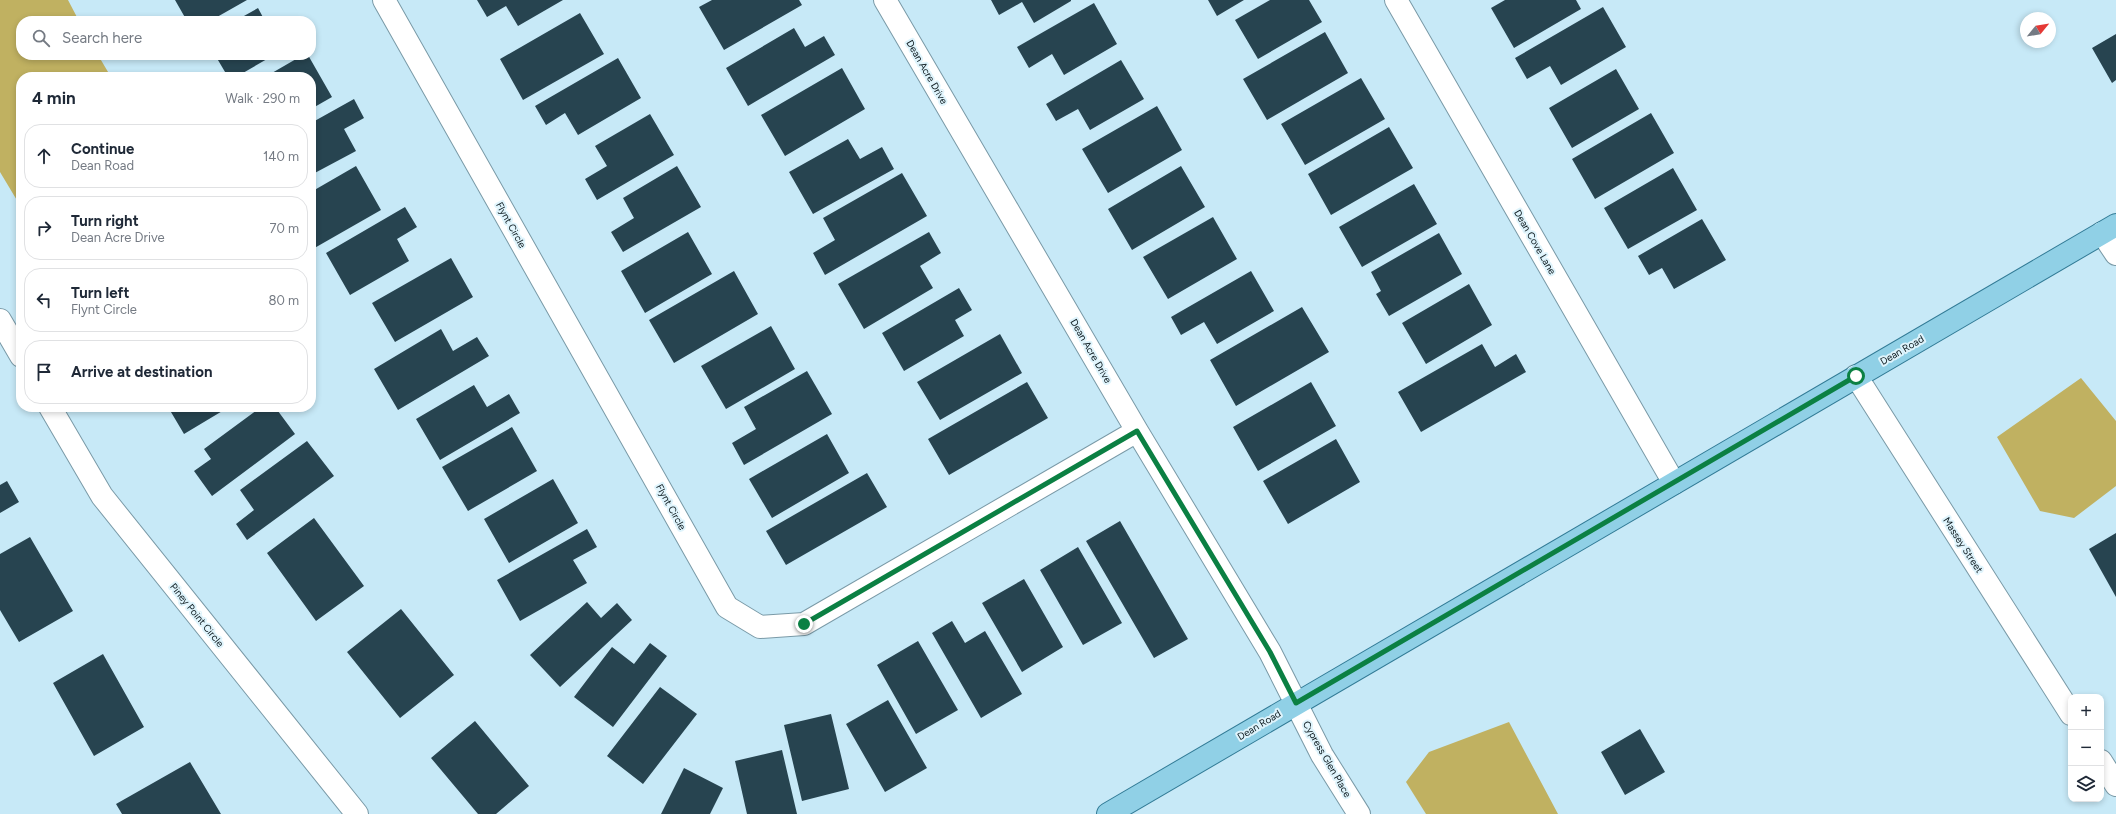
<!DOCTYPE html>
<meta charset="utf-8">
<style>
:root{--surface:#fff;--page:#f2f2f3;--text:#1f2937;--muted:#747a83;--line:#e0e1e3}
body{margin:0;font-family:Figtree,sans-serif;background:var(--page);color:var(--text)}
.controls{position:absolute;right:12px;bottom:12px;display:grid;overflow:hidden;border-radius:8px;box-shadow:0 2px 6px #0003}
.controls button{width:36px;height:36px;display:grid;place-items:center;padding:0;border:0;border-bottom:1px solid var(--line);background:var(--surface);color:var(--text);font:20px sans-serif}
.compass{position:absolute;left:2020px;top:12px;width:36px;height:36px;border-radius:50%;background:var(--surface);box-shadow:0 2px 6px #0003;rotate:60deg}
.stop{position:absolute;width:12px;height:12px;margin:-9px;border:3px solid #0b8043;border-radius:50%;background:#fff}
.stop.end{background:#0b8043;border-color:#fff;box-shadow:0 1px 4px #0008}
.list{margin:0;padding:0;list-style:none}
h2{display:flex;justify-content:space-between;align-items:center;height:52px;margin:0;padding:0 16px;font-size:17px}
h2 small{font-size:13px;font-weight:400;color:var(--muted)}
.list li{display:grid;grid-template-columns:26px 1fr auto;gap:12px;align-items:center;box-sizing:border-box;height:64px;margin:0 8px 8px;padding:0 8px;border:1px solid var(--line);border-radius:16px}
.list b{display:block;font-size:15px;white-space:nowrap}
.list p{margin:0;font-size:13px;white-space:nowrap;color:var(--muted)}
.list em{font-size:13px;font-style:normal;color:var(--muted)}
.icon{flex:none;width:22px;height:22px;fill:none;stroke:currentColor;stroke-width:2;stroke-linecap:round;stroke-linejoin:round}
.map{position:relative;flex:none;width:2116px;height:814px;overflow:hidden}
.search{position:absolute;background:var(--surface);box-shadow:0 2px 6px #0003;left:16px;top:16px;width:300px;height:44px;display:flex;align-items:center;gap:10px;box-sizing:border-box;padding:0 14px;border-radius:16px;color:var(--muted);font-size:15px}
.panel{position:absolute;background:var(--surface);box-shadow:0 2px 6px #0003;left:16px;top:72px;width:300px;height:340px;border-radius:16px}
.map>svg:first-child{display:block}
.water{fill:#c0b161}
.building{fill:#274450}
.lines{fill:none;stroke-linecap:round;stroke-linejoin:round}
.minor-casing{stroke:#7a9aa7;stroke-width:24}
.major-casing{stroke:#327b96;stroke-width:24}
.minor{stroke:#fff;stroke-width:22}
.major{stroke:#90d0e6;stroke-width:22}
.route{stroke:#0b8043;stroke-width:5}
.labels{text-anchor:middle;dominant-baseline:central;stroke-width:4;stroke-linejoin:round;paint-order:stroke}
.street-label{font-size:10px;fill:#0c191e;stroke:#dff4fc}
</style>
<div class="map">
<svg width="2116" height="814" viewBox="0 0 2116 814">
<rect width="100%" height="100%" fill="#c7e9f7"/>
<path class="water" d="M0,0H68L79,21H21V55H98L111,77H21V207L0,172Z
M2081,378L2116,421V486L2074,518L2040,511L1997,437Z
M1509,722L1558,814H1426L1406,782L1429,752Z"/>
<path class="building" d="M175,0H247L210,21H187Z
M477,0H563L518,26L506,6L487,17Z
M712,0H799L802,5L724,50L699,7Z
M991,0H1071V1L1034,23L1022,2L999,15Z
M1208,0H1244L1217,16Z
M1270,0H1309L1322,22L1258,59L1235,20Z
M1505,0H1576L1581,9L1514,48L1491,8Z
M1094,3L1117,44L1064,75L1052,54L1029,68L1017,47Z
M1603,7L1626,47L1561,85L1550,66L1527,79L1515,58Z
M258,8L265,21H235Z
M580,13L604,54L523,100L500,59Z
M794,28L805,47L824,36L835,55L748,106L726,68Z
M1325,32L1348,73L1267,120L1243,79Z
M2116,34V80L2112,83L2092,48Z
M215,55H274L236,77H228Z
M303,55H308L332,97L311,109V77H265Z
M618,58L641,98L578,135L565,113L546,125L535,106Z
M1121,60L1144,99L1090,130L1078,109L1056,121L1046,104Z
M842,68L865,109L785,156L761,115Z
M1616,69L1639,109L1572,148L1549,108Z
M1361,78L1385,119L1305,165L1281,124Z
M354,99L364,118L344,129L356,151L311,175V123Z
M1157,106L1182,150L1108,193L1082,149Z
M1651,113L1674,153L1595,199L1572,159Z
M650,114L674,155L597,200L585,179L607,166L595,146Z
M1389,127L1413,168L1331,215L1308,174Z
M848,139L860,159L882,147L894,169L813,214L789,172Z
M356,166L381,210L311,250V192Z
M677,166L701,207L623,252L611,232L634,218L623,198Z
M1181,166L1205,207L1132,250L1108,209Z
M1673,168L1697,210L1628,249L1604,208Z
M902,173L927,216L825,275L813,253L835,240L823,218Z
M1414,184L1437,224L1362,267L1339,227Z
M405,207L417,227L397,239L409,261L350,295L326,253Z
M1213,217L1237,259L1168,299L1143,257Z
M1702,219L1726,260L1674,289L1662,268L1649,275L1638,256Z
M688,232L712,274L645,313L621,271Z
M929,232L941,253L920,266L933,288L864,329L838,284Z
M1439,233L1462,274L1389,316L1376,294L1381,291L1371,272Z
M451,258L473,297L395,342L372,303Z
M734,271L758,314L674,363L649,320Z
M1251,271L1274,311L1217,344L1204,322L1181,335L1171,317Z
M1469,284L1492,325L1426,364L1402,323Z
M959,288L972,310L955,320L964,336L904,371L882,333Z
M1302,307L1329,352L1236,406L1210,360Z
M771,326L795,369L726,409L701,366Z
M441,329L453,351L477,337L489,356L398,410L374,369Z
M1000,334L1022,373L940,420L917,382Z
M1482,344L1495,367L1516,354L1526,372L1421,432L1398,392Z
M807,371L832,414L744,465L732,443L756,429L744,407Z
M1027,382L1048,418L949,475L928,439Z
M1311,382L1336,426L1258,471L1233,427Z
M474,385L487,407L509,394L520,413L440,460L416,419Z
M168,407H229L184,434Z
M261,407H275L295,434L212,496L194,471L211,459L204,449Z
M512,427L537,471L468,511L442,467Z
M827,434L849,473L772,518L749,479Z
M1336,439L1360,482L1288,524L1263,481Z
M307,441L334,476L247,540L236,524L254,510L240,490Z
M867,473L887,507L786,565L766,531Z
M553,479L578,523L509,563L484,519Z
M7,481L19,502L0,513V485Z
M314,518L364,586L316,621L267,553Z
M1120,521L1188,639L1154,658L1086,541Z
M587,529L597,547L573,560L587,583L520,621L497,580Z
M2116,533V597L2089,549Z
M30,537L73,611L19,642L0,610V554Z
M1078,547L1122,623L1083,645L1040,570Z
M1024,579L1063,647L1022,672L982,603Z
M587,602L601,618L617,603L632,620L560,687L530,655Z
M401,609L454,675L400,718L347,652Z
M952,621L965,643L985,631L1022,694L981,718L932,633Z
M918,641L958,710L916,734L877,665Z
M650,643L667,656L613,727L574,697L612,647L634,664Z
M103,654L144,727L94,756L53,683Z
M660,687L697,714L643,784L607,756Z
M888,700L927,768L885,792L846,724Z
M831,714L849,789L802,801L784,725Z
M475,721L529,786L496,814H478L431,758Z
M1640,729L1665,772L1625,795L1601,752Z
M782,750L797,814H747L735,761Z
M190,762L221,814H122L116,804Z
M684,768L723,788L710,814H661Z"/>
<g class="lines">
<g class="minor-casing">
<path id="minor" d="M384,0L727,607L760,627L804,624L1137,431
M885,0L1137,431L1270,652L1322,755L1359,814
M1396,0L1674,483
M2102,233L2116,254
M0,320L21,356
M1856,376L2071,714
M50,407L102,496L357,814
M2101,761L2116,785"/>
</g>
<g class="major-casing">
<path id="major" d="M1108,814L2116,225"/>
</g>
<use href="#minor" class="minor"/>
<use href="#major" class="major"/>
</g>
<g class="lines">
<path class="route" d="M804,624L1137,431L1270,652L1296,703L1856,376"/>
</g>
<g class="labels">
<g class="street-label">
<text transform="translate(927 72) rotate(60)">Dean Acre Drive</text>
<text transform="translate(511 225) rotate(61)">Flynt Circle</text>
<text transform="translate(1535 242) rotate(60)">Dean Cove Lane</text>
<text transform="translate(1902 350) rotate(-30)">Dean Road</text>
<text transform="translate(1091 351) rotate(60)">Dean Acre Drive</text>
<text transform="translate(671 507) rotate(61)">Flynt Circle</text>
<text transform="translate(1963 545) rotate(57)">Massey Street</text>
<text transform="translate(197 615) rotate(51)">Piney Point Circle</text>
<text transform="translate(1259 725) rotate(-31)">Dean Road</text>
<text transform="translate(1327 759) rotate(60)">Cypress Glen Place</text>
</g>
</g>
</svg>
<div class="controls">
<button>+</button>
<button>−</button>
<button><svg class="icon" aria-label="layers" viewBox="0 0 24 24"><path d="M12 4l9 5-9 5-9-5zM3 14l9 5 9-5"/></svg></button>
</div>
<svg class="compass" viewBox="-18 -18 36 36"><path d="M0-13l5 13h-10z" fill="#e53935"/><path d="M0 13l5-13h-10z" fill="#747a83"/></svg>
<div class="stop" style="left:1856px;top:376px"></div>
<div class="stop end" style="left:804px;top:624px"></div>
<div class="search"><svg class="icon" aria-label="search" viewBox="0 0 24 24"><circle cx="10" cy="10" r="6"/><path d="M15 15l6 6"/></svg>Search here</div>
<section class="panel">
<h2>4 min<small>Walk · 290 m</small></h2>
<ul class="list">
<li><svg class="icon" aria-label="ahead" viewBox="0 0 24 24"><path d="M12 20V5M6 11l6-6 6 6"/></svg><div><b>Continue</b><p>Dean Road</p></div><em>140 m</em></li>
<li><svg class="icon" aria-label="right" viewBox="0 0 24 24"><path d="M7 20v-9h11M14 6l5 5-5 5"/></svg><div><b>Turn right</b><p>Dean Acre Drive</p></div><em>70 m</em></li>
<li><svg class="icon" aria-label="left" viewBox="0 0 24 24"><path d="M17 20v-9H6M10 6l-5 5 5 5"/></svg><div><b>Turn left</b><p>Flynt Circle</p></div><em>80 m</em></li>
<li><svg class="icon" aria-label="arrive" viewBox="0 0 24 24"><path d="M6 21V4h12l-3 4 3 4H6"/></svg><div><b>Arrive at destination</b></div></li>
</ul>
</section>
</div>
